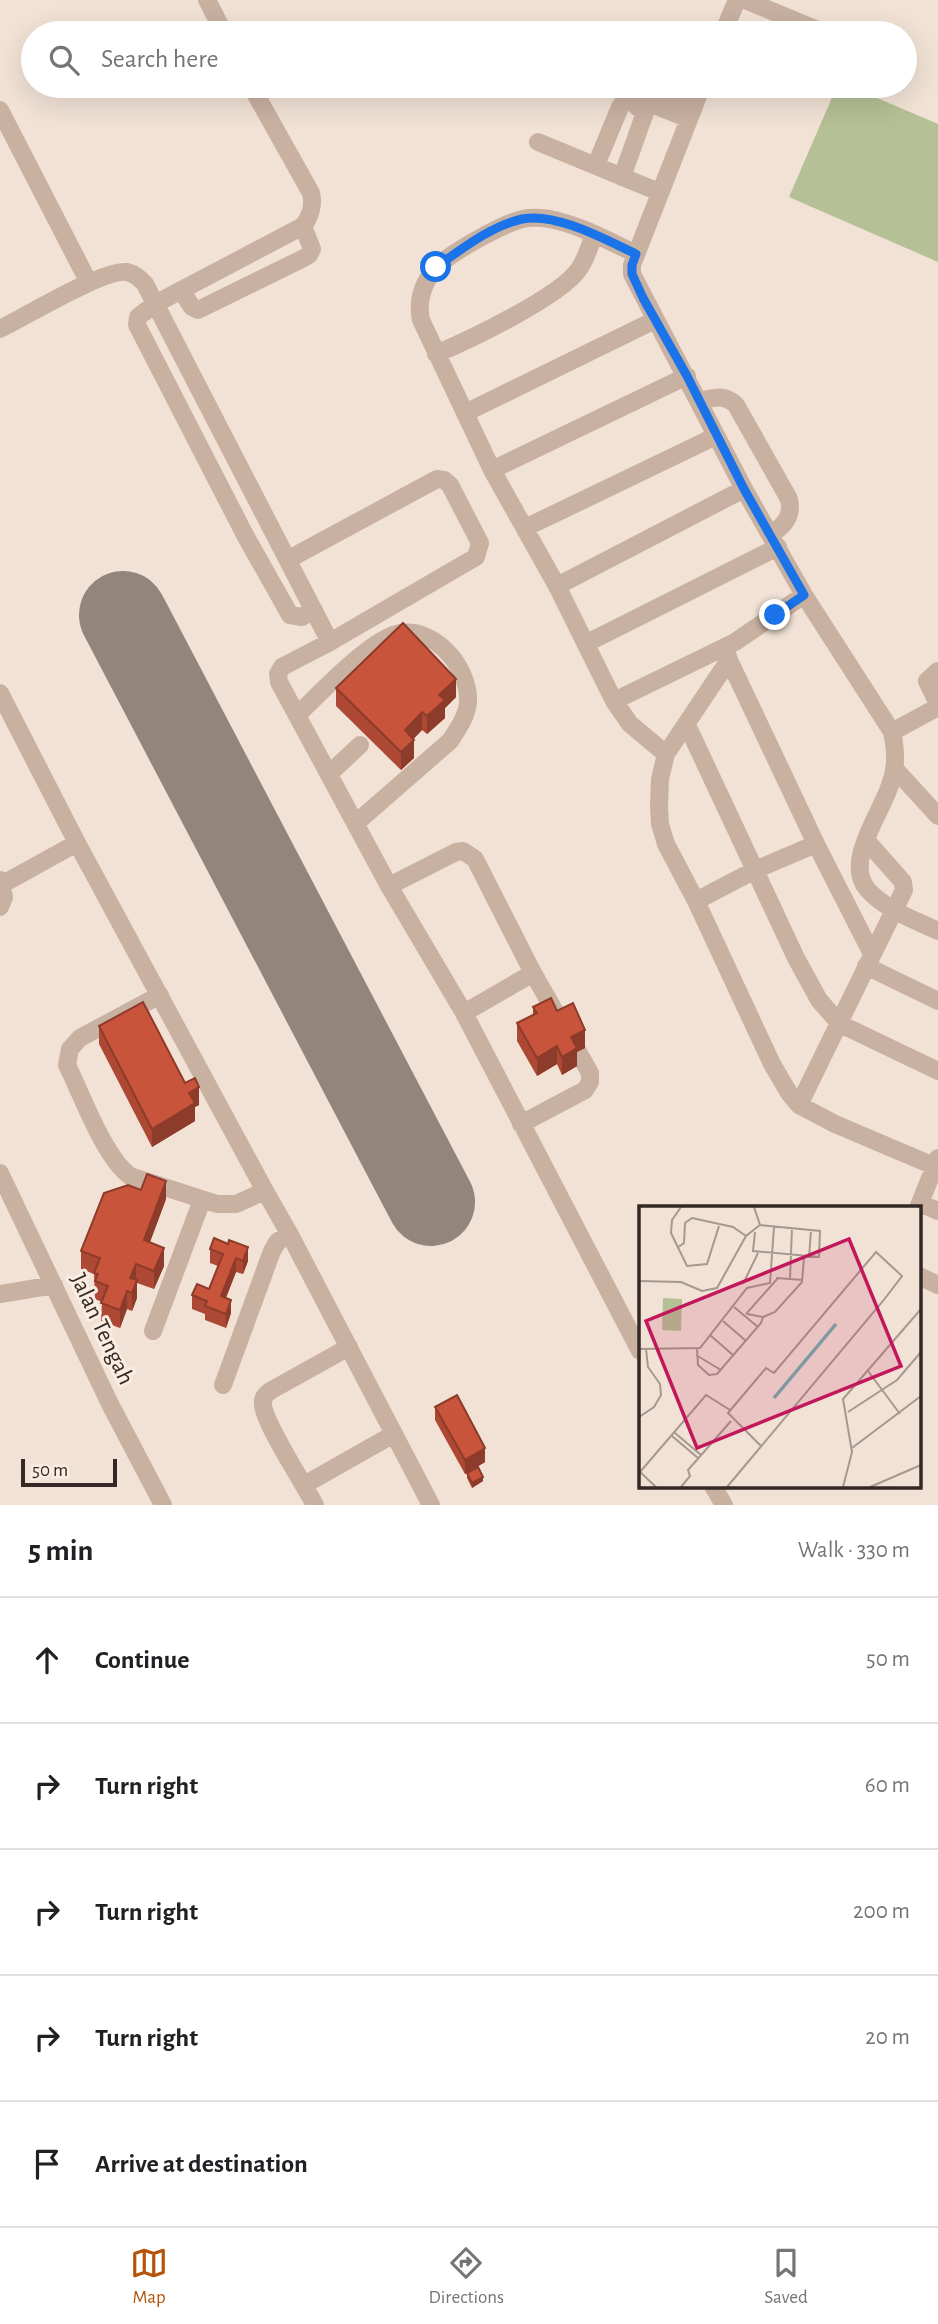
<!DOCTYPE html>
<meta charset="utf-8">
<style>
:root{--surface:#fff;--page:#f6f6f6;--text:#202124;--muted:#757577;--line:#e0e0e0;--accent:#b45309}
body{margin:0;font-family:"Alegreya Sans",sans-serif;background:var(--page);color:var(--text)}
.scale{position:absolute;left:21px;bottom:18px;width:96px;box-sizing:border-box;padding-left:7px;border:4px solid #332824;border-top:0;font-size:19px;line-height:24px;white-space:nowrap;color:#332824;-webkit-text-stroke:5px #f9ece1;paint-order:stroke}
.stop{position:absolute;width:21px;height:21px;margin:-16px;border:5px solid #1a73e8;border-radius:50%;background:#fff}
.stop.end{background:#1a73e8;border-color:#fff;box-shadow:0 2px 7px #0008}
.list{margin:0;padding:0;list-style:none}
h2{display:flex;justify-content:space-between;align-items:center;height:91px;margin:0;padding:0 28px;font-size:30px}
h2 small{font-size:23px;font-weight:400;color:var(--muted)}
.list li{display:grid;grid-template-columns:46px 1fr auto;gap:21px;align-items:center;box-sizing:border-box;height:126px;padding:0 28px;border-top:2px solid var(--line)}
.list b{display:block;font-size:26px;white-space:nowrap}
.list em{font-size:23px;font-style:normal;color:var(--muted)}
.icon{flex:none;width:38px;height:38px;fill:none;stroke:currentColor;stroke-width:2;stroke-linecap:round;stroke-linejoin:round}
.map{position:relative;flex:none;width:938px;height:1505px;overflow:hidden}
.search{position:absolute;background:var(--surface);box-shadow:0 7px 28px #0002;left:21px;right:21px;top:21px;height:77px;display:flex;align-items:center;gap:18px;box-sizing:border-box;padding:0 24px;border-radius:38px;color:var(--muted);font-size:26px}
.sheet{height:721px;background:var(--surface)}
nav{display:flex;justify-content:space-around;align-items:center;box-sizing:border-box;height:98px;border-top:2px solid var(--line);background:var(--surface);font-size:19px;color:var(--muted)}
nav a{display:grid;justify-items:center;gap:4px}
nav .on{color:var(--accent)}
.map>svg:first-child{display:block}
.green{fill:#b5c096}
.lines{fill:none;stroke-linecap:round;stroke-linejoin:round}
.runway{stroke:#92857c;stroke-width:88}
.minor{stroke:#c9b1a2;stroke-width:18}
.wall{fill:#ad4834}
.shaded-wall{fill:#8d3b2a}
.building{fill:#c9543c;stroke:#8d3b2a;stroke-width:2}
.route{stroke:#1a73e8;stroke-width:9}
.labels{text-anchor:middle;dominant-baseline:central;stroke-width:6;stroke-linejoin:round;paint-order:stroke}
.street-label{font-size:24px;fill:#332824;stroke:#f9ece1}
.inset-river{fill:none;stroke:#74aead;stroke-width:3.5}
.inset-road{fill:none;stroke:#a5988e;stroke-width:2}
.view{fill:#c2185b;fill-opacity:0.15;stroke:#c2185b;stroke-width:3.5}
.inset-edge{fill:none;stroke:#332824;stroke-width:3.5}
</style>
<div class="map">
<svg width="938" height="1505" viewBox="0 0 938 1505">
<rect width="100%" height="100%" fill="#f1e2d5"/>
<path class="green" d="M837,86H849L938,124V262L789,197Z"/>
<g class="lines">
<path class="runway" d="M123,615L431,1202"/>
<path class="minor" d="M207,0L224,33
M745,0L818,30
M723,33L737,0
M251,86L311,193C314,205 310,217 303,226L155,304L138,317L137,325L245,535L290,615L302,617L314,610
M702,86L632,265V274L744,489L804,595L892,732C896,751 897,767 890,785C881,814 843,863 868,890C886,910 915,920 938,931
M656,90L694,105
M651,104L689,119
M637,107L651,104L656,95L654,86
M0,110L89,283
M538,142L659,192
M596,165L620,107L627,97
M622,177L647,107
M636,254C609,241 580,225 550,219C543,218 531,217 523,219C504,223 447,254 434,270C422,285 417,301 421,320L492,470L557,586L614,701L630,724L666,754L729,660
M181,290L192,307L198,310L302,259L309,255L312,249L303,226
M0,329C25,317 103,269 127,272C135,274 139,278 145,284L330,642L282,667L278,674L279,682L389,886L464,1013L640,1351
M436,354C469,340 560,297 579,269C586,259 590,246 594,234
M699,401C713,398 724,393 736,405L789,499C793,517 784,525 771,535
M465,413L655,320
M492,470L687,376
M525,528L716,436
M289,559L437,479L444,480L450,485L480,543L476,557L469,561L330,642
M557,586L744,489
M587,643L778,547
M725,647L729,660L816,844L872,954
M938,671L927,681L938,704
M0,693L77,843L265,1191L290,1235L431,1505
M614,701L735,642L804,595
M297,715C320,694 372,637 401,633C437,628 470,670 468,702C467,716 458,729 450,741L356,823
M687,725L796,958L819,1000L840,1024L938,1071
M892,732L938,707
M666,754L660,779L659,806L660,824L666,844L696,901L772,1064L789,1093L799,1105L835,1124L934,1166
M895,769L938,816
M329,774L360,745
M0,880L4,897L0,907
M3,884L77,843
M389,886L456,852L463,851L475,859L533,973L464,1013
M696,901L755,870L816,844
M866,966L938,1001
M160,995L80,1038L70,1049L67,1065C82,1095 104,1157 130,1176L217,1204H236L265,1191
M799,1105L904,890L903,882L866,840
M521,1124L585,1090L590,1082V1073L533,973
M0,1173L110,1404L163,1505
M920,1203L938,1211
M918,1208L938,1158
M919,1276L938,1285
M0,1294L54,1285
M153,1331L202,1200
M223,1385L272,1251L278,1241L290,1235
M304,1485L394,1434
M713,1486L724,1505
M315,1505C304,1484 265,1425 263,1405C262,1398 265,1395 270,1391L349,1347"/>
</g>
<path class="wall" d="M336,688L456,697L445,708V718L427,734L422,730L413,739L414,758L401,770L336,706Z
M533,1007L557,1011L585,1048L577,1052V1066L562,1075L557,1064L537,1076L517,1041V1023L533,1015Z
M99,1026L185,1083L199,1105L195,1107V1121L152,1147L99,1044Z
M166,1199L150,1242L164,1266L154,1289L137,1283V1298L132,1311L127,1309L120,1328L101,1321L102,1302L95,1299L94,1274L81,1269V1251Z
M210,1249L248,1261L243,1274L236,1272L226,1298L231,1313L226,1328L205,1320V1314L192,1309V1295L209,1289L218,1266L210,1263Z
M435,1407L485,1462L465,1474L435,1420Z
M467,1473L483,1481L472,1488L467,1478Z"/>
<path class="shaded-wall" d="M456,679V697L445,708V718L427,734V716L439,695Z
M422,712V730L405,748V730Z
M414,740V758L401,770V752Z
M585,1030V1048L577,1052V1066L562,1075V1057L571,1037Z
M557,1046V1064L537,1076V1058Z
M199,1087V1105L195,1107V1121L152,1147V1129L189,1093Z
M166,1181V1199L144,1258V1240Z
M248,1247V1261L243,1274V1261Z
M164,1248V1266L154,1289V1271Z
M236,1258V1272L221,1310V1296Z
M136,1264V1282L130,1278Z
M137,1280V1298L132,1311V1293Z
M127,1291V1309L120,1328V1310Z
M231,1300V1313L226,1328V1314Z
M485,1448V1462L465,1474V1460Z
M483,1477V1481L472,1488V1483Z"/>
<path class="building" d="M403,623L456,679L439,695L445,700L427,716L422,712L405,730L414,740L401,752L336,688Z
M551,998L557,1011L573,1003L585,1030L571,1037L577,1048L562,1057L557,1046L537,1058L517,1023L537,1013L533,1007Z
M143,1002L185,1083L195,1078L199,1087L189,1093L195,1103L152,1129L99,1026Z
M147,1174L166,1181L144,1240L164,1248L154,1271L136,1264L130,1278L137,1280L132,1293L127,1291L120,1310L101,1303L108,1286L95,1281L98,1274L94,1273L100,1258L81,1251L104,1193L128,1185L141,1190Z
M214,1238L228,1244L229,1240L248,1247L243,1261L236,1258L221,1296L231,1300L226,1314L205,1306L207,1301L192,1295L197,1284L209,1289L223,1254L210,1249Z
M457,1395L485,1448L465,1460L435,1407Z
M478,1467L483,1477L472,1483L467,1473Z"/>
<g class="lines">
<path class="route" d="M436,267C462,249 491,226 522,219C556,212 606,240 636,254L632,265V274L643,298L687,376L744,489L804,595L775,615"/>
</g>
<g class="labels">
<g class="street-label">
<text transform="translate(102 1329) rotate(65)">Jalan Tengah</text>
</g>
</g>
<g transform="translate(639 1206)">
<rect width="282" height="282" fill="#f1e2d5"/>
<path d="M24,92L43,93L42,125L23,124Z" fill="#b5c096"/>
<path class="inset-river" d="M135,192L197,118"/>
<path class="inset-road" d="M42,1L33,14L32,27L48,60L68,58L80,20M116,26L114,45L180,51L181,25L121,19M38,42L45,37L46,17L53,12L94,21L107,30M170,52L172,24M137,72L164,74M151,73L153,22M0,75L42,76L63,85L78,82L107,30L121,19L115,1M104,78L119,47M95,101L119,121M107,108L139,72M124,111L136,106L163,76L165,52M84,115L107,135M71,129L95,150M58,142L59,159L70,169L78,168L122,117L124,111L108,108M0,143L61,142L108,82L131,77L135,21M57,149L82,164M229,165L261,208M209,206L258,174L282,146M0,211L15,201L22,189L21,178L9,161L7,143M36,227L62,249M33,230L59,252M213,242L282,190M17,281L1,266L67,189L91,204M42,281L51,270L49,264L92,215M88,281L244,95L263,70L237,46L135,167L127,162L89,207L122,240M204,281L213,246L204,193L282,103M231,281L282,259"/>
<path class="view" d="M210,33L262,160L58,242L7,115Z"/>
<rect width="282" height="282" class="inset-edge"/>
</g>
</svg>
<div class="scale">50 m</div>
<div class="stop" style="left:436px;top:267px"></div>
<div class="stop end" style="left:775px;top:615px"></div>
<div class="search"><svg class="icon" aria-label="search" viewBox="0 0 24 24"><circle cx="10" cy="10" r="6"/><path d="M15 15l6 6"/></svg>Search here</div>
</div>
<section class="sheet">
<h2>5 min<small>Walk · 330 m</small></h2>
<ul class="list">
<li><svg class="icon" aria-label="ahead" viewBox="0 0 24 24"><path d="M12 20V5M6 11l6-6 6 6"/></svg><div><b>Continue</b></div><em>50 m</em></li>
<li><svg class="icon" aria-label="right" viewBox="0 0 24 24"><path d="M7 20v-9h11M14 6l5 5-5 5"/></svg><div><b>Turn right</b></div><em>60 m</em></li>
<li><svg class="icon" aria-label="right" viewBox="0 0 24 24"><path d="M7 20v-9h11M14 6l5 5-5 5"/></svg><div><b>Turn right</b></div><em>200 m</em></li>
<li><svg class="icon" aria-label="right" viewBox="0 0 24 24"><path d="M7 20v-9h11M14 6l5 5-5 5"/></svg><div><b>Turn right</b></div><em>20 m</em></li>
<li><svg class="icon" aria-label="arrive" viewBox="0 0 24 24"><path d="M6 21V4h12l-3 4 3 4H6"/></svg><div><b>Arrive at destination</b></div></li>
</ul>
</section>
<nav>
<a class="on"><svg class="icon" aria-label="map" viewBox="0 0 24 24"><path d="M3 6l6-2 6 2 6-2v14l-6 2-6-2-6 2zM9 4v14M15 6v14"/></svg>Map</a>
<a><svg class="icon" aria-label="directions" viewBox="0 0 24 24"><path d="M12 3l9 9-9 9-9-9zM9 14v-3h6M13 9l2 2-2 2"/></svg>Directions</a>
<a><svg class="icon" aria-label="saved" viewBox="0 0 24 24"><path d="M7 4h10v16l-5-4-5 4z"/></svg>Saved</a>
</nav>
